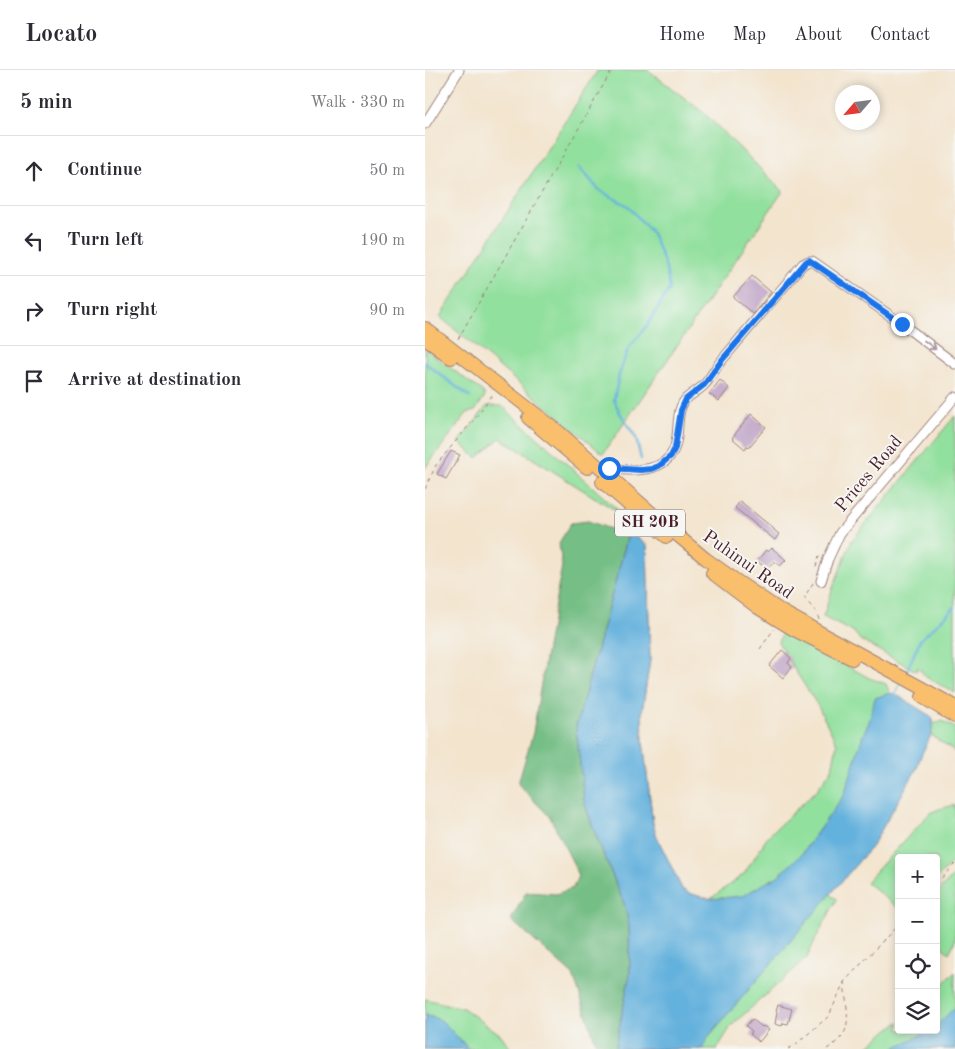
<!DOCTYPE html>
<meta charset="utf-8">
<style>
:root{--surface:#fff;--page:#f7f7f7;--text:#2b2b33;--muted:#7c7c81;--line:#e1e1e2}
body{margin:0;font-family:"Old Standard TT",serif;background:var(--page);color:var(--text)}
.controls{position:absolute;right:15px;bottom:15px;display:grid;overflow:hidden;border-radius:5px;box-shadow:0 2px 8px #0003}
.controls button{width:45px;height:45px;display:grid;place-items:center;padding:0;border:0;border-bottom:1px solid var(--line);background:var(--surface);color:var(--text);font:25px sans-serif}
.compass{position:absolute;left:410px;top:15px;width:45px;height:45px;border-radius:50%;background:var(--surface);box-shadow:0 2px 8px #0003;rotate:242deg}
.stop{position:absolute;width:15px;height:15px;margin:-11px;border:4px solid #1a73e8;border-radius:50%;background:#fff}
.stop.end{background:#1a73e8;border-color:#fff;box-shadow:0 1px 5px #0008}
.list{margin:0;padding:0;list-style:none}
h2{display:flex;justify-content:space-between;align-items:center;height:65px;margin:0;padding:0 20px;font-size:21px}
h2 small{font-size:16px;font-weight:400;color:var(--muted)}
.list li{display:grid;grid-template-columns:32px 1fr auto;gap:15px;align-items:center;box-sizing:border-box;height:70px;padding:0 20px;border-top:1px solid var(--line)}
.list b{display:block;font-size:19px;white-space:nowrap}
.list em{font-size:16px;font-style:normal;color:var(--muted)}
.icon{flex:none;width:28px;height:28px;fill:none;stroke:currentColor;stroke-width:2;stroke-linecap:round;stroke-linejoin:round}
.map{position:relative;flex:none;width:530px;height:979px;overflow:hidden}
header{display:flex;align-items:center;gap:30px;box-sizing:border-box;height:70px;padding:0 25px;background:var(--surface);border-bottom:1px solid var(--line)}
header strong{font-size:24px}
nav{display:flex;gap:28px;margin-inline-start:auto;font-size:18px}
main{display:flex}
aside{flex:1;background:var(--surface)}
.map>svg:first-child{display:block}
.green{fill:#92e09e;stroke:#6e8064}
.forest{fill:#75be85;stroke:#606e58}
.water{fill:#64b1dd;stroke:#576884}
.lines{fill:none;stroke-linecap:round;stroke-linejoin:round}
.stream{stroke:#64b1dd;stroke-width:2.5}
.building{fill:#bb9ec4}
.minor-casing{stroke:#9e827c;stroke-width:11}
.highway-casing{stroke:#9e827c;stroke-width:14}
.path{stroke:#9e827c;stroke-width:1;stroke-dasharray:4 4;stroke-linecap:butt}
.minor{stroke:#fff;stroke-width:9}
.highway{stroke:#f9bf6d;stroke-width:12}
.oneway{stroke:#ae9aa0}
.route{stroke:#1a73e8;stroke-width:6}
.labels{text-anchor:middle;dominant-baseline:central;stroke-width:4;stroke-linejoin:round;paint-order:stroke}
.shield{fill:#f6f6f2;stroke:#7e6067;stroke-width:1}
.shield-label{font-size:16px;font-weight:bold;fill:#4a1f2b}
.street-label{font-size:18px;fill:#4a1f2b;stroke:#f6f6f2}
</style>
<header>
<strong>Locato</strong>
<nav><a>Home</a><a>Map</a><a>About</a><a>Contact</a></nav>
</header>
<main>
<aside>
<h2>5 min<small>Walk · 330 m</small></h2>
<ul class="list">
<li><svg class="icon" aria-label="ahead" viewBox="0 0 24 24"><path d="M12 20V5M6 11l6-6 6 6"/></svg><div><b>Continue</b></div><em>50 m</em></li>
<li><svg class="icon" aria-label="left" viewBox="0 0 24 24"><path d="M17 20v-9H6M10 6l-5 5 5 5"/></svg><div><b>Turn left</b></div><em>190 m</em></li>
<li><svg class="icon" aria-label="right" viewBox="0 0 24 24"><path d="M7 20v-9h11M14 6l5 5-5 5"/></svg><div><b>Turn right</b></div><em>90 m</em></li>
<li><svg class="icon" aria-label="arrive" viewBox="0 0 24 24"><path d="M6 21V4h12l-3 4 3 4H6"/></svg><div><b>Arrive at destination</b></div></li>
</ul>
</aside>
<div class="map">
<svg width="530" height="979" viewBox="0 0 530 979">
<rect width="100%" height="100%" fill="#f6f6f2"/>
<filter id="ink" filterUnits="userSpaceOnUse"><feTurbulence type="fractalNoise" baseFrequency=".02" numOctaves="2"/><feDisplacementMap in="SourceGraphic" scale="10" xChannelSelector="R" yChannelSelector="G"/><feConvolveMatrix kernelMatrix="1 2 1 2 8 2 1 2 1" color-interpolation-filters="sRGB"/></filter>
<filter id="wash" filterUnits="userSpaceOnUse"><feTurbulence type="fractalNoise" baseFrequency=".0096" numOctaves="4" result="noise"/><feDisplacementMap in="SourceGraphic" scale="20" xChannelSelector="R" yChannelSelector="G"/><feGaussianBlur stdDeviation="1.12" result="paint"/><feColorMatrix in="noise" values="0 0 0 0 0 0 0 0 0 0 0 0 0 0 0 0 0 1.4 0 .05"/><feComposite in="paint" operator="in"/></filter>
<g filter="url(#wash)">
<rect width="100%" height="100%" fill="#f3e4ce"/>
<path class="green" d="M173,0H223L279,43L358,121L178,384L15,247Z
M0,279L58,322L60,326L50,341L42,343L0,398Z
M62,336H77L201,447L75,368L52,388L34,372Z
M530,346V623L501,607L493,597L491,601L435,570L430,563L398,547L407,520L427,470Z
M203,465H209L222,475L225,590L217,642L218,671L228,754L232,767L257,819L263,823L285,829L319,804L344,765L391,721L407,699L412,674L393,636L371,602L353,572L358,562L369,566L444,608L461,614L465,623L473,626L507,647L509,654L517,651L530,658V682L506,665L496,685L492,698L447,776L405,824L412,829L390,870L382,888L307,955L292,979H190L205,904Z
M530,735V790L511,809V788H474V839L441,812L505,743L514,739Z
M530,804V871L524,883L511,872V824Z
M530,902V979H440L465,958L474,952V960H511V921Z
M0,929L38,938L76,965L86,979H0Z"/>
<path class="forest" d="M163,451L203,465L151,657L159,730L168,758L200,836L204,856L205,904L190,979H173L148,905L86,850L101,822L131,824L148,818L153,806L147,791L125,747L93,714L108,663L120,589L137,496L134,473L146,453Z"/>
<path class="water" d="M203,465H209L222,475L225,590L217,642L218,671L228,754L232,767L257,819L263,823L285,829L317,826L353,806L375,786L419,725L439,662L444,652L450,628L465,623L470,624L507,647C511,662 501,673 496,686C494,690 493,694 492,698L447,776L284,966L277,979H190L205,904L204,856L200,836L168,758L159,730L151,657Z
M530,937V979H467L506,960H511V956Z
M0,945L16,950L44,979H0Z"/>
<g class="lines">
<path class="stream" d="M154,97L174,120L203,136L227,163L240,195L245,218L222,256L203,279L194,305L189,330L195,343L211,368L216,389
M0,293L45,327
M206,447L204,457L209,465
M480,605L495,570L530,537
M470,624L476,612"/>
</g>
<g id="blocks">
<path class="building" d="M327,206L346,222L328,244L308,227Z
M295,310L304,318L294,331L284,324Z
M326,344L341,357L324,377L322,376L320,379L307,368Z
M26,381L35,385L21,409L12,404Z
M315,431L349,459V460L354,464L350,470L310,438Z
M347,478L361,490L355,496L349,491L342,499L332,491L341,480L343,482Z
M357,580L366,588L363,593L367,597L358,608L344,596Z
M353,935L367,939L363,954L358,953L357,956L350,954L352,942L351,941Z
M327,949L337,957L338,956L344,960L334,972L325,964L327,963L326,962L327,961L321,956Z"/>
</g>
</g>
<g filter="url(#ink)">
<use href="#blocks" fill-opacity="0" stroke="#9e827c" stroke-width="1"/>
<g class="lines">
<g class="minor-casing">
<path id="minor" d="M0,54L34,0
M176,396C192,401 225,403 239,392C261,376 246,345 261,329C266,324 274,320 279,315C286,308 290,298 297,290C324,258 351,226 378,194L384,191H387L477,254L530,294
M396,511L403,489L415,463L530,327"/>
</g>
<g class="highway-casing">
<path id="highway" d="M0,258L132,360L252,465L281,489L312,511L358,542L530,636
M0,269L26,288
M103,348L162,398
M177,412L221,450L242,467
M287,503L333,538L369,560L427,589
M497,627L530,647"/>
</g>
<path class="path" d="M33,269L187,0
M0,419L11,395L51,347L67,325
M391,497L394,486
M388,513L380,526V529L392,543L394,550
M335,579L349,559
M511,814L530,794
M363,979L370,975L404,946L419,912L474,854
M402,979C408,975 415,970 419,963C426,952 420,925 419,912"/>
<use href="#minor" class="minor"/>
<use href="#highway" class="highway"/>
</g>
<defs><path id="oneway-shaft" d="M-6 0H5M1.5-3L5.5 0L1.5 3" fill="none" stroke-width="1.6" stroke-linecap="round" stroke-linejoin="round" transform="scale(1.25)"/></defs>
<use class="oneway" href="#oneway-shaft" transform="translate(505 275) rotate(37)"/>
</g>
<g class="lines" filter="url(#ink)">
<path class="route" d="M184,398L216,400L226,399L234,396L246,386L250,378L256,340L261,329L279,315L297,290L381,192L384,190L387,192L477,254"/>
</g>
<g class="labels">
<rect class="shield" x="190" y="439.5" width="70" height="27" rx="4"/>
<g class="shield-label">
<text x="225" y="453">SH 20B</text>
</g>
<g class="street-label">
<text transform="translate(444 404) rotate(-50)">Prices Road</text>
<text transform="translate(323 495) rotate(35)">Puhinui Road</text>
</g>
</g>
</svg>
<div class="controls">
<button>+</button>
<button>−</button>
<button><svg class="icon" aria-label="locate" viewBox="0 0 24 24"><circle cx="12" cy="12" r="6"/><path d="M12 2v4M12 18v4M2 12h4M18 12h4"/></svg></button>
<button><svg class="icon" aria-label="layers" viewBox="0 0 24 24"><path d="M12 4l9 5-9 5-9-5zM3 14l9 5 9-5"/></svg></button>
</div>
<svg class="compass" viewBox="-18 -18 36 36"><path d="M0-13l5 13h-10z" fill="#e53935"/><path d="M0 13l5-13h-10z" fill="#7c7c81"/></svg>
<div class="stop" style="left:184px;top:398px"></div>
<div class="stop end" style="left:477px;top:254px"></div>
</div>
</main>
